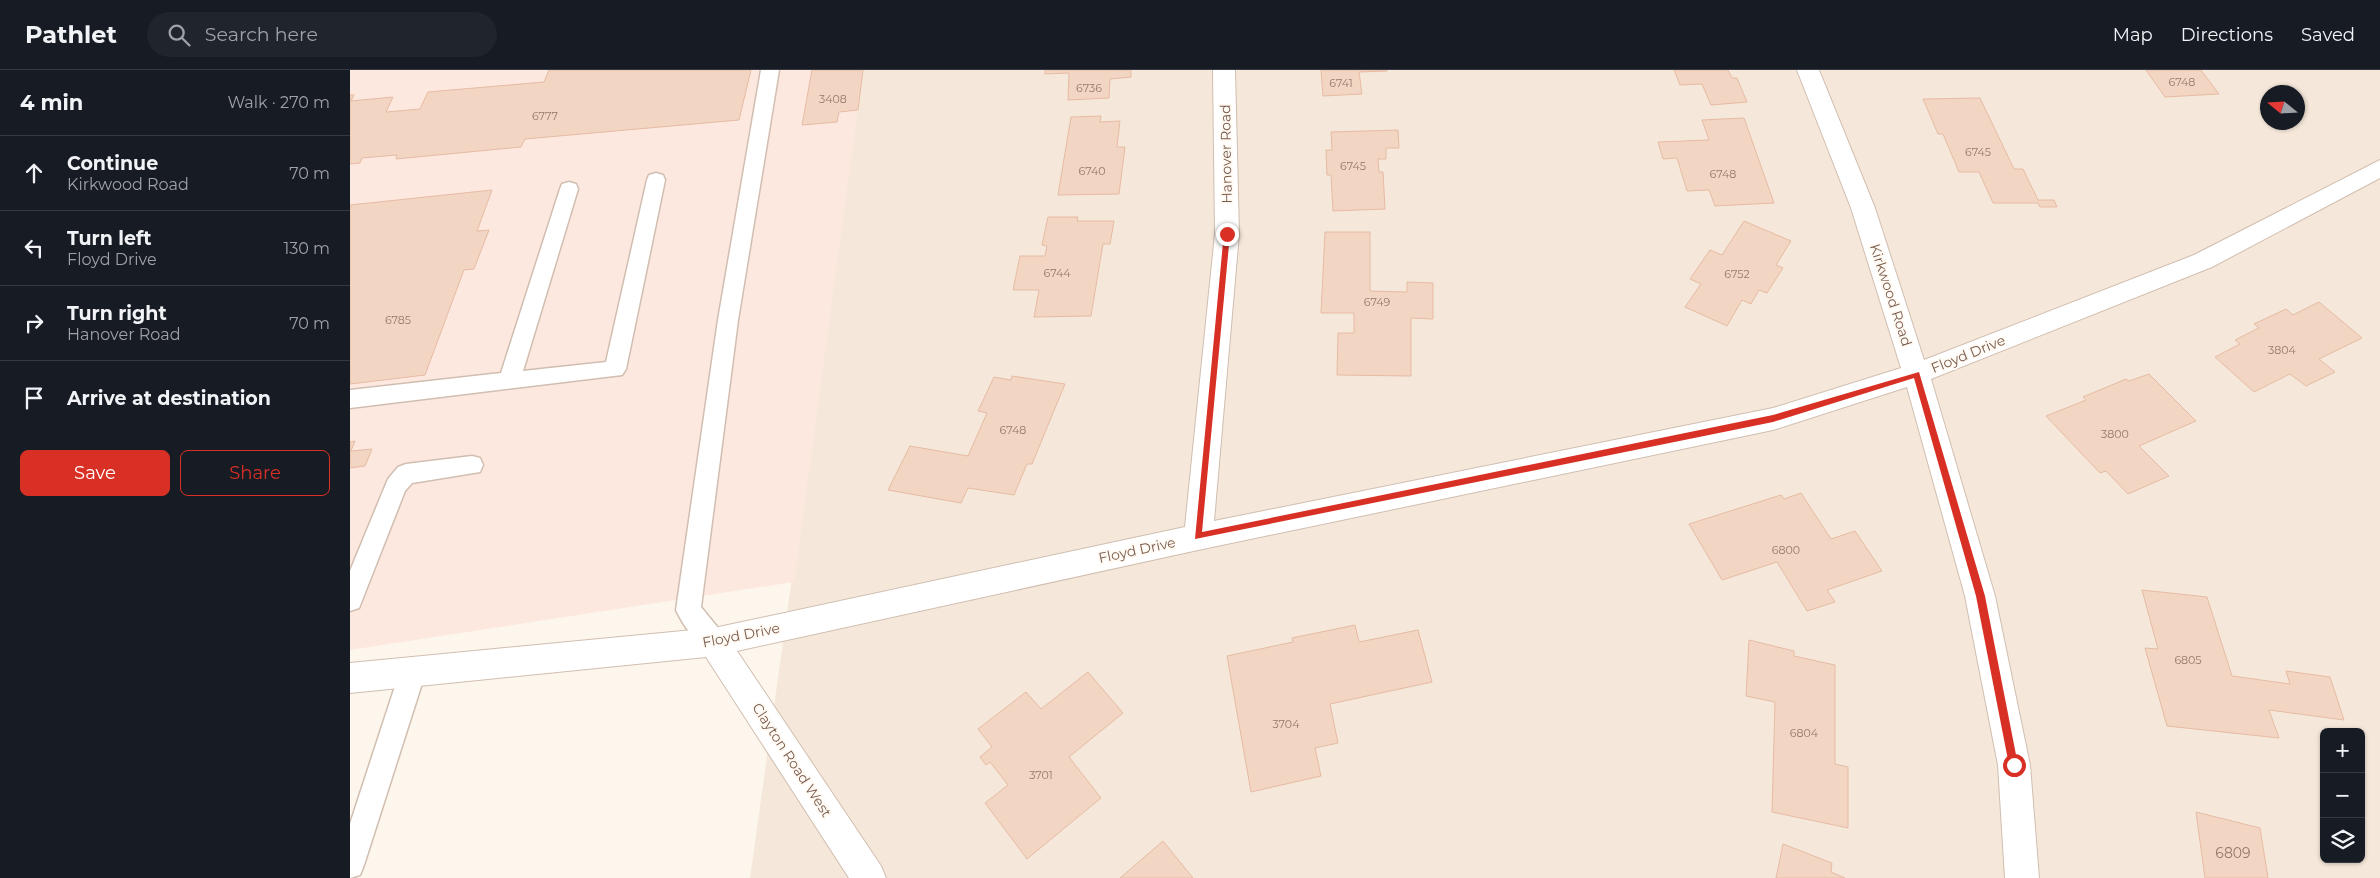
<!DOCTYPE html>
<meta charset="utf-8">
<style>
:root{--surface:#171b24;--page:#20242c;--text:#f1f3f6;--muted:#9ea1a6;--line:#363941;--accent:#d93025}
body{margin:0;font-family:Montserrat,sans-serif;background:var(--page);color:var(--text)}
.controls{position:absolute;right:15px;bottom:15px;display:grid;overflow:hidden;border-radius:8px;box-shadow:0 1px 4px #0004}
.controls button{width:45px;height:45px;display:grid;place-items:center;padding:0;border:0;border-bottom:1px solid var(--line);background:var(--surface);color:var(--text);font:25px sans-serif}
.compass{position:absolute;left:1910px;top:15px;width:45px;height:45px;border-radius:50%;background:var(--surface);box-shadow:0 1px 4px #0004;rotate:288deg}
.stop{position:absolute;width:15px;height:15px;margin:-11px;border:4px solid #d93025;border-radius:50%;background:#fff}
.stop.end{background:#d93025;border-color:#fff;box-shadow:0 1px 5px #0008}
.list{margin:0;padding:0;list-style:none}
h2{display:flex;justify-content:space-between;align-items:center;height:65px;margin:0;padding:0 20px;font-size:21px}
h2 small{font-size:16px;font-weight:400;color:var(--muted)}
.list li{display:grid;grid-template-columns:32px 1fr auto;gap:15px;align-items:center;box-sizing:border-box;height:75px;padding:0 20px;border-top:1px solid var(--line)}
.list b{display:block;font-size:19px;white-space:nowrap}
.list p{margin:0;font-size:16px;white-space:nowrap;color:var(--muted)}
.list em{font-size:16px;font-style:normal;color:var(--muted)}
.actions{display:flex;gap:10px;padding:15px 20px}
.actions a{flex:1;padding:11px 0;border:1px solid var(--accent);border-radius:8px;text-align:center;font-size:18px;color:var(--accent)}
.actions .main{background:var(--accent);color:#fff}
.icon{flex:none;width:28px;height:28px;fill:none;stroke:currentColor;stroke-width:2;stroke-linecap:round;stroke-linejoin:round}
.map{position:relative;flex:none;width:2030px;height:808px;overflow:hidden}
header{display:flex;align-items:center;gap:30px;box-sizing:border-box;height:70px;padding:0 25px;background:var(--surface);border-bottom:1px solid var(--line)}
header strong{font-size:24px}
nav{display:flex;gap:28px;margin-inline-start:auto;font-size:18px}
.search{width:350px;height:45px;background:var(--page);display:flex;align-items:center;gap:12px;box-sizing:border-box;padding:0 18px;border-radius:28px;color:var(--muted);font-size:19px}
main{display:flex}
aside{flex:1;background:var(--surface)}
.map>svg:first-child{display:block}
.residential{fill:#f5e8da;fill-rule:evenodd}
.commercial{fill:#fde8e0}
.building{fill:#f3d5c3;stroke:#e6bba3}
.lines{fill:none;stroke-linecap:round;stroke-linejoin:round}
.lane-casing{stroke:#d1beb0;stroke-width:3}
.street-casing{stroke:#d1beb0;stroke-width:2}
.lane{fill:#fff;fill-rule:evenodd}
.street{fill:#fff;fill-rule:evenodd}
.route{fill:#d93025}
.labels{text-anchor:middle;dominant-baseline:central;stroke-width:4;stroke-linejoin:round;paint-order:stroke}
.number-label{font-size:11px;fill:#987a6a}
.street-label{font-size:14px;fill:#7a5c4d;stroke:#fffaf3}
.near-number-label{font-size:14px;fill:#987a6a}
</style>
<header>
<strong>Pathlet</strong>
<div class="search"><svg class="icon" aria-label="search" viewBox="0 0 24 24"><circle cx="10" cy="10" r="6"/><path d="M15 15l6 6"/></svg>Search here</div>
<nav><a>Map</a><a>Directions</a><a>Saved</a></nav>
</header>
<main>
<aside>
<h2>4 min<small>Walk · 270 m</small></h2>
<ul class="list">
<li><svg class="icon" aria-label="ahead" viewBox="0 0 24 24"><path d="M12 20V5M6 11l6-6 6 6"/></svg><div><b>Continue</b><p>Kirkwood Road</p></div><em>70 m</em></li>
<li><svg class="icon" aria-label="left" viewBox="0 0 24 24"><path d="M17 20v-9H6M10 6l-5 5 5 5"/></svg><div><b>Turn left</b><p>Floyd Drive</p></div><em>130 m</em></li>
<li><svg class="icon" aria-label="right" viewBox="0 0 24 24"><path d="M7 20v-9h11M14 6l5 5-5 5"/></svg><div><b>Turn right</b><p>Hanover Road</p></div><em>70 m</em></li>
<li><svg class="icon" aria-label="arrive" viewBox="0 0 24 24"><path d="M6 21V4h12l-3 4 3 4H6"/></svg><div><b>Arrive at destination</b></div></li>
</ul>
<div class="actions"><a class="main">Save</a><a>Share</a></div>
</aside>
<div class="map">
<svg width="2030" height="808" viewBox="0 0 2030 808">
<rect width="100%" height="100%" fill="#fdf6ec"/>
<path class="residential" d="M513,0H2030V808H400ZM1918,22H1948V52H1918ZM1974,662H2011V789H1974Z"/>
<path class="commercial" d="M0,0H513L444,512L0,580Z"/>
<path class="building" d="M199,0H401L389,50L175,69L171,77L46,89L47,85L12,88L10,93L0,94V25H4L1,31L43,27L36,42L70,39L78,22L194,12Z
M462,0H513L508,40L489,42L487,52L452,55Z
M695,0H781V7L760,9L759,28L718,30L719,3L695,4Z
M971,0H1037V1L1009,2L1012,24L973,26Z
M1324,0H1378L1382,8H1387L1397,32L1361,35L1352,14L1330,15Z
M1796,0H1851L1869,24L1815,27Z
M1630,28L1664,99H1673L1688,130H1704L1707,137H1690L1688,133H1643L1629,102H1609L1593,64H1588L1573,29Z
M751,46L750,52L770,51L767,77H775L769,124L708,125L721,47Z
M1394,48L1424,133L1365,136L1359,120L1337,121L1327,88L1313,89L1308,72L1359,70L1352,50Z
M1048,60L1049,78H1036V89H1028L1029,102H1033L1035,139L983,141L981,105H977L976,80H982L981,62Z
M142,120L127,161L139,160L124,199L114,200L75,305L0,314V135Z
M698,147H728L727,151H764L760,174H753L741,246L684,247L689,220H663L670,186H695L697,176L692,175Z
M1394,151L1441,171L1426,195L1433,198L1417,223L1409,220L1401,234L1392,230L1377,256L1335,237L1351,214L1340,209L1360,180L1372,185Z
M975,162H1020V221L1057,222V212L1083,213V249L1061,248V306L987,305L988,263H1004V243H971Z
M1969,232L2012,268L1969,289L1985,302L1956,316L1940,304L1904,322L1865,287L1890,274L1885,270L1909,258L1904,254L1936,239L1943,245Z
M1799,304L1846,351L1789,376L1819,406L1778,424L1756,401L1750,403L1696,346L1736,330L1733,327L1776,309L1779,311Z
M662,306L715,314L682,394H677L664,425L618,418L611,433L538,420L560,376L618,386L637,343L628,341L644,307L661,310Z
M5,371L1,381L22,379L15,396L0,398V372Z
M1451,423L1481,469L1505,461L1532,501L1477,520L1485,532L1457,541L1427,492L1372,510L1339,454L1431,425L1434,429Z
M1792,520L1857,527L1882,606L1940,614L1936,601L1980,607L1994,650L1919,640L1929,668L1817,656L1795,578L1808,579Z
M1005,555L1009,572L1068,560L1082,612L980,634L988,673L965,678L971,706L901,722L877,586L943,572L942,568Z
M1399,570L1444,581V586L1485,595V694L1498,697V758L1422,742L1425,632L1396,626Z
M738,602L773,643L719,687L751,728L677,789L635,733L658,715L640,692L636,695L630,687L642,677L628,659L676,622L691,639Z
M1846,742L1910,758L1918,808H1855Z
M813,771L843,808H770Z
M1433,774L1482,793L1481,802L1495,808H1426Z"/>
<g class="lines">
<g class="lane-casing">
<path id="lane" d="M411,0H429L388,250L351,537L373,564L376,572L373,580L364,583C348,577 333,555 326,540L368,250Z
M306,103L313,105L315,110L276,299L272,305L0,338V320L151,303L210,119L212,114L219,112L226,114L228,119L173,301L256,292L297,110L299,105Z
M122,386L130,388L133,395L130,402L62,413L55,421L9,538L0,541V501L38,409L48,397L56,394Z
M63,589L72,593L76,601L14,795L10,805L0,808V754L50,601L54,593Z"/>
</g>
<g class="street-casing">
<path id="street" d="M863,0H885L889,164L864,451L1423,338L1551,298L1501,138L1447,0H1469L1525,138L1574,290L1844,185L2030,90V108L1862,197L1581,309L1645,526L1680,695L1689,808H1655L1648,695L1615,526L1557,317L1423,360L848,480L387,581L531,796L536,808H499L356,587L0,623V593L364,558L835,457L865,164Z"/>
</g>
<use href="#lane" class="lane"/>
<use href="#street" class="street"/>
</g>
<path class="route" d="M874,162L880,164L852,462L1423,345L1569,302L1635,526L1668,695L1667,698H1660L1659,695L1626,526L1564,308L1423,352L845,469Z"/>
<g class="labels">
<g class="number-label">
<text x="1832" y="12">6748</text>
<text x="991" y="13">6741</text>
<text x="739" y="18">6736</text>
<text x="483" y="29">3408</text>
<text x="195" y="46">6777</text>
<text x="1628" y="82">6745</text>
<text x="1003" y="96">6745</text>
<text x="742" y="101">6740</text>
<text x="1373" y="104">6748</text>
<text x="707" y="203">6744</text>
<text x="1387" y="204">6752</text>
<text x="1027" y="232">6749</text>
<text x="48" y="250">6785</text>
<text x="1932" y="280">3804</text>
<text x="663" y="360">6748</text>
<text x="1765" y="364">3800</text>
<text x="1436" y="480">6800</text>
<text x="1838" y="590">6805</text>
<text x="936" y="654">3704</text>
<text x="1454" y="663">6804</text>
<text x="691" y="705">3701</text>
</g>
<g class="street-label">
<text transform="translate(876 84) rotate(-91)">Hanover Road</text>
<text transform="translate(1541 225) rotate(72)">Kirkwood Road</text>
<text transform="translate(1618 284) rotate(-22)">Floyd Drive</text>
<text transform="translate(787 480) rotate(-12)">Floyd Drive</text>
<text transform="translate(391 565) rotate(-11)">Floyd Drive</text>
<text transform="translate(442 690) rotate(57)">Clayton Road West</text>
</g>
<g class="near-number-label">
<text x="1883" y="783">6809</text>
</g>
</g>
</svg>
<div class="controls">
<button>+</button>
<button>−</button>
<button><svg class="icon" aria-label="layers" viewBox="0 0 24 24"><path d="M12 4l9 5-9 5-9-5zM3 14l9 5 9-5"/></svg></button>
</div>
<svg class="compass" viewBox="-18 -18 36 36"><path d="M0-13l5 13h-10z" fill="#e53935"/><path d="M0 13l5-13h-10z" fill="#9ea1a6"/></svg>
<div class="stop" style="left:1664px;top:695px"></div>
<div class="stop end" style="left:877px;top:164px"></div>
</div>
</main>
